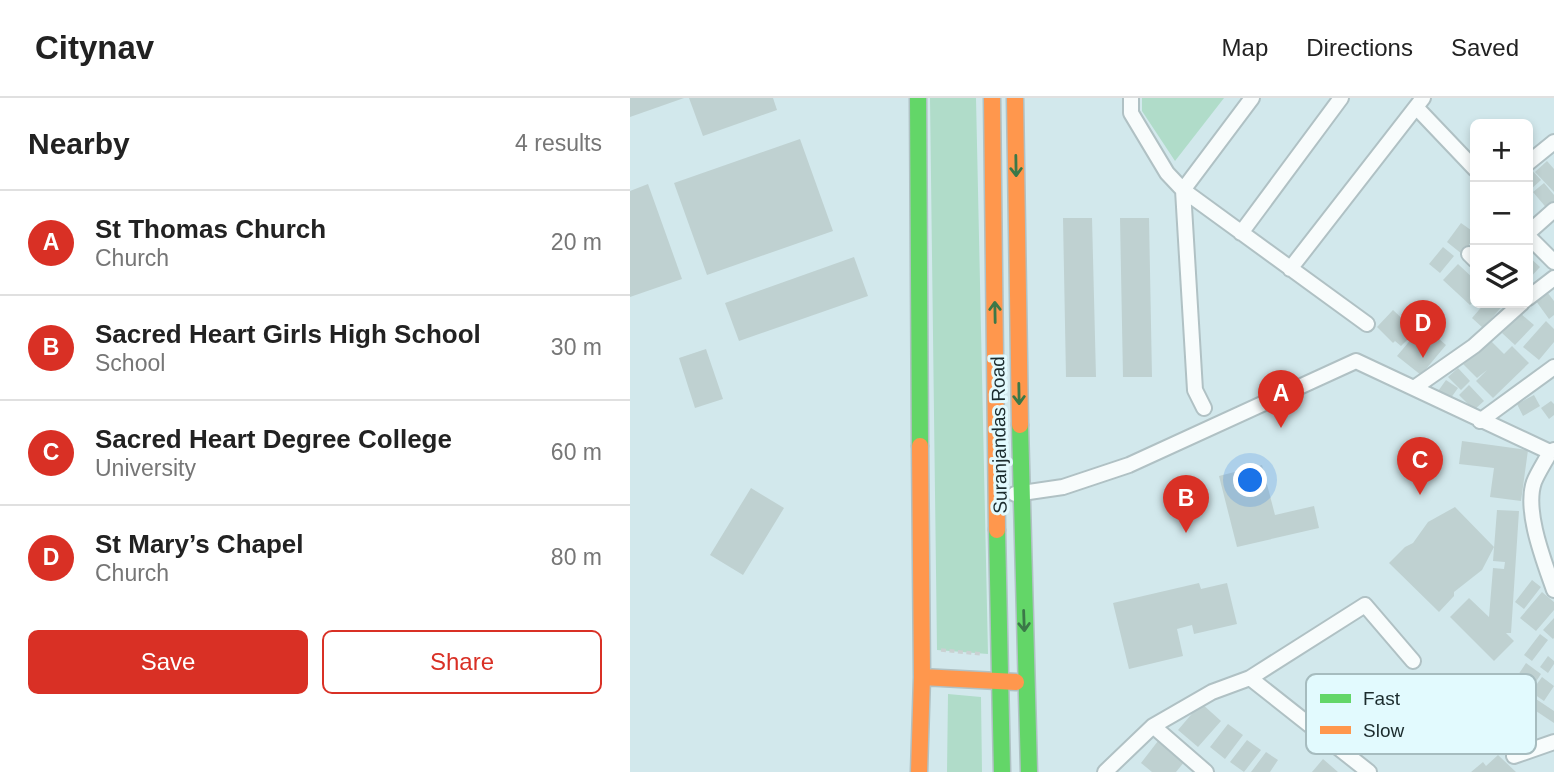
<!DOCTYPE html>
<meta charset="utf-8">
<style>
:root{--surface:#fff;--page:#f6f6f6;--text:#222;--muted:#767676;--line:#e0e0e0;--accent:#d93025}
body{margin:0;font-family:Helvetica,sans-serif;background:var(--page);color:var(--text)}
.controls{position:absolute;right:21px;top:21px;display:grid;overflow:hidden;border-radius:10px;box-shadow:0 4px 10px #0003}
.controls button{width:63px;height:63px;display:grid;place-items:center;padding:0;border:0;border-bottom:2px solid var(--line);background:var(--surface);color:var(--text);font:35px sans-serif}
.you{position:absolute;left:621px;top:383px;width:24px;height:24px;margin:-18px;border:5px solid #fff;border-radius:50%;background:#1a73e8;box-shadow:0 0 0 10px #1a73e833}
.badge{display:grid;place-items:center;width:46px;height:46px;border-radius:50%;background:var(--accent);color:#fff;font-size:23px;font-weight:700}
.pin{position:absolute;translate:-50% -58px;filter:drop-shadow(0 2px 4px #0008)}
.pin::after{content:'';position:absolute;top:37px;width:24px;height:21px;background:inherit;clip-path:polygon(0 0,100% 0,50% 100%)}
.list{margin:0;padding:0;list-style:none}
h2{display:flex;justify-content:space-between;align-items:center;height:91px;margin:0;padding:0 28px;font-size:30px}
h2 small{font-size:23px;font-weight:400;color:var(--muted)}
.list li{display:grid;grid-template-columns:46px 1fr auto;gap:21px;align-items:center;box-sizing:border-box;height:105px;padding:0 28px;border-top:2px solid var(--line)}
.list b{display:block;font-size:26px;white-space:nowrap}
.list p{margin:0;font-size:23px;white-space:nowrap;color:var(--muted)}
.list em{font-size:23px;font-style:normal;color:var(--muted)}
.actions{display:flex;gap:14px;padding:21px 28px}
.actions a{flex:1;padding:16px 0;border:2px solid var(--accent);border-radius:10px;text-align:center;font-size:24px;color:var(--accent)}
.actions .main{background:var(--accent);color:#fff}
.icon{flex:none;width:38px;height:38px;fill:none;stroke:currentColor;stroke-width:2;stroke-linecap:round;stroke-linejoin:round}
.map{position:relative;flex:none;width:924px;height:674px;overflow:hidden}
header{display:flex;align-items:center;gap:42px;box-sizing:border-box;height:98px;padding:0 35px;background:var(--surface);border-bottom:2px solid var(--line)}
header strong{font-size:33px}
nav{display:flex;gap:38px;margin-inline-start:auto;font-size:24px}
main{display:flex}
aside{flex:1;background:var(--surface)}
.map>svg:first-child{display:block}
.green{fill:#b0dcc9}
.building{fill:#bfd1d1}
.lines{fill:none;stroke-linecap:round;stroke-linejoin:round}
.street-casing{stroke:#b0c1c4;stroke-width:18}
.fast-casing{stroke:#b0c1c4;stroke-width:19}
.slow-casing{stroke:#b0c1c4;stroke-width:19}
.path{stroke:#cad1d2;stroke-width:3.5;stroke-dasharray:5 3.5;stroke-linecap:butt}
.street{stroke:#f8fcfc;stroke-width:14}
.fast{stroke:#63d668;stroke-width:16}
.slow{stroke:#ff974d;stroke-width:16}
.oneway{stroke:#3b7848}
.labels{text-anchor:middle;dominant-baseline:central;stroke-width:6;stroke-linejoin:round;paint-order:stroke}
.street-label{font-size:19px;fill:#1b2b2d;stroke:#e2fafe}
.key{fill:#e2fafe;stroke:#a6bcbf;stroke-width:2}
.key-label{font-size:19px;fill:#1b2b2d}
</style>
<header>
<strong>Citynav</strong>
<nav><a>Map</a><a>Directions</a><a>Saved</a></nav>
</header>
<main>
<aside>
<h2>Nearby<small>4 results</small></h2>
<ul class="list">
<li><span class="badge">A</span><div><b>St Thomas Church</b><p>Church</p></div><em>20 m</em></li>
<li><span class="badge">B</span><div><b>Sacred Heart Girls High School</b><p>School</p></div><em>30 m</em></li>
<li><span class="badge">C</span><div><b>Sacred Heart Degree College</b><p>University</p></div><em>60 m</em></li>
<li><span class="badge">D</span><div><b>St Mary’s Chapel</b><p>Church</p></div><em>80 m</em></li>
</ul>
<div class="actions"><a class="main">Save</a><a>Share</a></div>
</aside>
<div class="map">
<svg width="924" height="674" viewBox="0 0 924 674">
<rect width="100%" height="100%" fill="#d2e8ec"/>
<path class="green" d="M300,0H346L358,556L307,552Z
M512,0H594L545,63L512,13Z
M318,596L351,599L352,674H317Z"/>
<path class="building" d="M0,0H54L0,19Z
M59,0H143L147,12L73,38Z
M170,41L203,133L77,177L44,85Z
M917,63L924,71V94L905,74Z
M898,68L911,82L900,92L898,89Z
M914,85L924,97V109L919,113L903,94Z
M18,86L52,181L0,199V93Z
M433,120H462L466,279H436Z
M490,120H519L522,279H493Z
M831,125L845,135V139L832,156L817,144Z
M813,149L824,158L810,175L799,166Z
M898,158L910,169L898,182Z
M224,159L238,198L109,243L95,205Z
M828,166L845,182V202L840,207L813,182Z
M917,194L924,203V217L919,221L906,203Z
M855,205H875L853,230L842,220Z
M763,212L778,226L773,231L780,239L771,248L765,243L763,245L747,229Z
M890,215L904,227L885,247L872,235Z
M916,223L924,231V244L909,262L893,249Z
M793,227L816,247L791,277L767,258Z
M857,239L874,256L882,248L899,265L863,300L846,283L857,272L847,280L831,264Z
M76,251L93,301L65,310L49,260Z
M828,270L840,283L831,292L818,279Z
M816,282L828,290L818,304L806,296Z
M839,287L854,303L844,312L829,297Z
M904,297L910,308L893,318L887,306Z
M921,303L924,306V317L919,321L911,310Z
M832,343L898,352L891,403L860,399L864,370L829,366Z
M632,367L645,417L684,408L689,430L607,449L589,378Z
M121,390L154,410L113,477L80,457Z
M825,409L864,449L852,472L824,494V498L809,514L759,465L775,449L783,445L798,424Z
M867,412L889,413L881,535H876L884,543L864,563L820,519L839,500L859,519L863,470L874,471L875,464L863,463Z
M902,482L911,489L894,511L885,504Z
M569,485L571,491L597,485L607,526L564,536L562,527L547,531L553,558L499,571L483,505Z
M912,494L924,504V512L906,533L890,520Z
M924,520V540L923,541L913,532Z
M910,536L918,542L902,563L894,557Z
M918,558L924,563V566L918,575L910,569Z
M896,565L911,576L901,591L886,580Z
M912,579L924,588L914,603L901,594Z
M906,601L924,613V625L900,609Z
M571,605L591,623L568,649L548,632Z
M598,626L613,637L595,661L580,649Z
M617,642L631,652L614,674L600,664Z
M528,643L555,663L546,674H522L511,665Z
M636,654L648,662L640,674H621Z
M868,657L886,674H841L853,664L856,668Z
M693,661L708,674H682Z"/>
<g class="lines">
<g class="street-casing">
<path id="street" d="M501,0V15L537,75L553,92L737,226
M786,9L845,71
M898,65L924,44
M611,135L711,0
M898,135L924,112
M898,138L924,164
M839,156L845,162
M660,171L793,0
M898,200L924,180
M784,290L844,248L892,205
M574,310L565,292L553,92L622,0
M850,323L924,269
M920,354C915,364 908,374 904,384C894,413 914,463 924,492
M385,396L433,389L499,367L726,263L920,354L924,352
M620,580L739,674
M523,628L576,674
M884,658L924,644
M475,674L523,628L582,594L620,580L735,507L783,563"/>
</g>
<g class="fast-casing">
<path id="fast" d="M288,0L290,348
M390,327L399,674
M367,432L372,674"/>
</g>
<g class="slow-casing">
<path id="slow" d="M362,0L367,432
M385,0L390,327
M292,579L386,584
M289,674L292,579L290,348"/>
</g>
<path class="path" d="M311,552L352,556"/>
<use href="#street" class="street"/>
<use href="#fast" class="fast"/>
<use href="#slow" class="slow"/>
</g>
<defs><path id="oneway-shaft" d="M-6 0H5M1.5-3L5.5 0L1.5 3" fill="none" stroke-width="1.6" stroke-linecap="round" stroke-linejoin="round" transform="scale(1.75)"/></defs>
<g class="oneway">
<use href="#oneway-shaft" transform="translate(386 68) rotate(89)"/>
<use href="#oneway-shaft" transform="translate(365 214) rotate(-91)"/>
<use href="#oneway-shaft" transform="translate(389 296) rotate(89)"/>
<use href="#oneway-shaft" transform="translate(394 523) rotate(88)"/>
</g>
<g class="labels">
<g class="street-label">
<text transform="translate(369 337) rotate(-91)">Suranjandas Road</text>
</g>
</g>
<rect x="676" y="576" width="230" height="80" rx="10" class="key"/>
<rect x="690" y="596" width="31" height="9" fill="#63d668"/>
<rect x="690" y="628" width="31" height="8" fill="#ff974d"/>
<g class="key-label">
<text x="733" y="607">Fast</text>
<text x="733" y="639">Slow</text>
</g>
</svg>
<div class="controls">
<button>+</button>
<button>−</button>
<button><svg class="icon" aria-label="layers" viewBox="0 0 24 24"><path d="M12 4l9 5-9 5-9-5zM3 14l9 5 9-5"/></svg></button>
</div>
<div class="you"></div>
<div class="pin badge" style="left:651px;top:330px">A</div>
<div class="pin badge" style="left:556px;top:435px">B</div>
<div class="pin badge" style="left:790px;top:397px">C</div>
<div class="pin badge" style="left:793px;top:260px">D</div>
</div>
</main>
